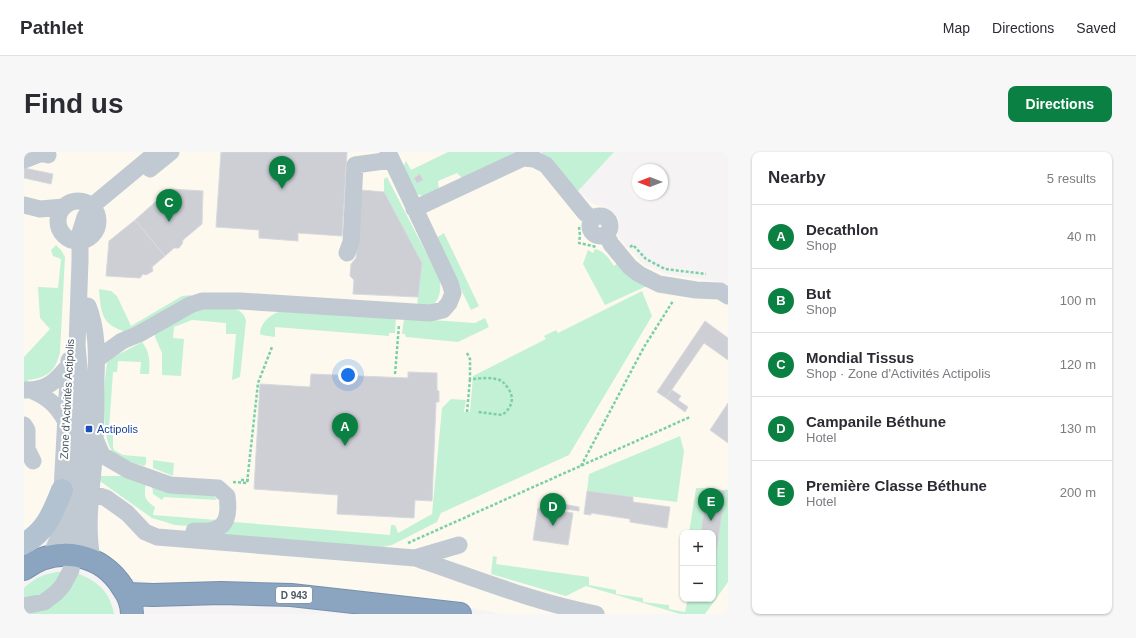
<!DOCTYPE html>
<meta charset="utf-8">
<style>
:root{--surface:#fff;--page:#f7f7f7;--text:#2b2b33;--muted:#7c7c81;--line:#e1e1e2;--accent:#0b8043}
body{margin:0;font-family:Helvetica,sans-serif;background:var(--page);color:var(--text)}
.controls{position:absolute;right:12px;bottom:12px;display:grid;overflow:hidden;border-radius:8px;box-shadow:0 1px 3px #0004}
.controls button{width:36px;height:36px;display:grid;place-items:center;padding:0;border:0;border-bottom:1px solid var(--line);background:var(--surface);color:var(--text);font:20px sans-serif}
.compass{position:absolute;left:608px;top:12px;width:36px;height:36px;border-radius:50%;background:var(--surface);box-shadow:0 1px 3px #0004;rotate:270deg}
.you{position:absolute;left:324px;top:223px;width:14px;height:14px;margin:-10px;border:3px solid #fff;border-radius:50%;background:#1a73e8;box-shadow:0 0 0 6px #1a73e833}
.badge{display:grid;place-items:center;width:26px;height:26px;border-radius:50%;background:var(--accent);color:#fff;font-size:13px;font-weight:700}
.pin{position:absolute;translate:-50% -33px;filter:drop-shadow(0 1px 2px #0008)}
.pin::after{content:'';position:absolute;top:21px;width:14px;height:12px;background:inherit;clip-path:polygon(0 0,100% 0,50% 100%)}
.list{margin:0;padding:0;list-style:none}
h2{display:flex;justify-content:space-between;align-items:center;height:52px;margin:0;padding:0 16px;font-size:17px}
h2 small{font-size:13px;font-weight:400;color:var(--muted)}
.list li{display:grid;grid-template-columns:26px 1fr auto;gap:12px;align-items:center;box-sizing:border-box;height:64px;padding:0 16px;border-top:1px solid var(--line)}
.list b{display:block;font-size:15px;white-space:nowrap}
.list p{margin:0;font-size:13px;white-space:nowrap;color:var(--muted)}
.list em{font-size:13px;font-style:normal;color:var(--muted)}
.map{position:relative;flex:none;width:704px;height:462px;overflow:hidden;border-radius:8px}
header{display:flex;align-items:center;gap:24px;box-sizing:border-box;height:56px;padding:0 20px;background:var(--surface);border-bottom:1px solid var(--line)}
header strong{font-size:19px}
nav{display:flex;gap:22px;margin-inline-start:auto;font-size:14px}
.intro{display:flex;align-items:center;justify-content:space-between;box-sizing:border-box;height:96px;padding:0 24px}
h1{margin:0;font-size:28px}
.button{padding:10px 18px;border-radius:8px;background:var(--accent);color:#fff;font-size:14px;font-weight:700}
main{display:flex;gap:24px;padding:0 24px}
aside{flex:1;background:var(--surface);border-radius:8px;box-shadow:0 1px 3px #0004}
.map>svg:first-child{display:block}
.commercial{fill:#fdf9ef;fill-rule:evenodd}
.green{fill:#c3f1d5}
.building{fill:#cdcfd5;stroke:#d7d9de}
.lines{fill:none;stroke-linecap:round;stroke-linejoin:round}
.highway-casing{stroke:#7690ad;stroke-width:24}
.path{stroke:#7ad0a6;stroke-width:2.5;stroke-dasharray:3 2;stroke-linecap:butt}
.minor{stroke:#c1cad2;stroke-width:17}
.major{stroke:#b3c2d1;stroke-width:22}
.highway{stroke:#8ba5c1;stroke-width:22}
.transit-dot{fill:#1a4fb4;stroke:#fff;stroke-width:1.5}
.labels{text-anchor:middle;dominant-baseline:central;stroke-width:4;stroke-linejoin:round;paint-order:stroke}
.shield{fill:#fff;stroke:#808990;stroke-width:1}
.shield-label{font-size:10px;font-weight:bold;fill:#4a5661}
.street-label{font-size:11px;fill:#4a5661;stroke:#fff}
.transit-label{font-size:11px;fill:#164399;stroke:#fff;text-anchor:start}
</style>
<header>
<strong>Pathlet</strong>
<nav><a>Map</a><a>Directions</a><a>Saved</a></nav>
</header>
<div class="intro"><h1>Find us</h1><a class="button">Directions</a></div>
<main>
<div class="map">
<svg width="704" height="462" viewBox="0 0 704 462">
<rect width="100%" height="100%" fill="#f5f3f3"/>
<path class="commercial" d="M2,0H517L554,39L568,51L585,57L595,68L594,84L619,112L642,122L697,130L704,135V462H478L416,450L132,432L106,426L81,405L10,381L0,384V1ZM659,381H689V447H659Z"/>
<path class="green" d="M424,0H492L438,26L433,21L414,29L415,39L402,45L389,41L378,18L382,9L387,18Z
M517,0H590L554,39Z
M363,25L416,128C417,137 416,150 406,154C402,155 397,155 393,155L394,145L360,40V27Z
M420,81L455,154L447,158L412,86Z
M32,93L37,98L41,105L36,200C32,219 23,226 4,228V232H0V205L26,177L16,166L14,135L34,136L37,107L29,104L27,98Z
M571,97C581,99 585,107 590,114L594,111L623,134L581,153L559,112L564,98L569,101Z
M75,137L87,139L93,144L107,174L158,144L167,143V148L103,180C77,173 77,161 75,137Z
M618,139L628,164L545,303L417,361L413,370L368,393L354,396L192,383L210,370L366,383L367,373H371L374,381L408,362L418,256L427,247L442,248L440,260H446L449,224L522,187L520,184L532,178L534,181Z
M180,156C193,156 219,151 222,169L216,225L208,228L212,182H202V171L168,168L150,175L149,186L160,187L157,224L138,223V201L131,185V181L161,162Z
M255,160L372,165L371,181H365V184L251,175V185L238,183L236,182C236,172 246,162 255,160Z
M380,166L451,171L461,166L465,175L434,190L382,185L381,182H378Z
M118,190C126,200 126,210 125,222H116L117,210L94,209L93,220H89L85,277H89V294L90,298L99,303L122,305V312L120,314C110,311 96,308 89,300C76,285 80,230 83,211L86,207Z
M656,284L660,299L653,350L563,339L565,322Z
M129,308L150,311L149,324L129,316Z
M73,324H108L122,329C121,343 118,346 131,355L129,363L193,368L179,375L151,373L128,366L73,327Z
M128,332L190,344L193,348L140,345L138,348L129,342Z
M672,336H683L677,381H665Z
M701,337L704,338V430L681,462H656L562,434L542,444L467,422L469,404L473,405L472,412L565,425V433L592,438V442L619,446V450L645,453V457L661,460L664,447H689V424Z
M47,419C70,427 85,436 90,462H0V436C16,422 26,420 47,419Z"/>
<path class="building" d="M197,0H323L318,84L274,81V89L235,86V78L192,75Z
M0,16L29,22L27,32L0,26Z
M396,22L399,28L393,31L390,26Z
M146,37L179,39L178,72L159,88L158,92L155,96H150L141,104L111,68Z
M337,38L360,40L398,111L394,145L329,142L330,128L326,124L327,112L332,106Z
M111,68L141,104L128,115L129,119L122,123L119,122L116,126L82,124L85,89Z
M681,169L704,186V208L680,191L642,246L633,240Z
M384,220L413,221V238L415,239V250H412L408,349L391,348L390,366L313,362L314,343L230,337L236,232L286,235L287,222L384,226Z
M648,238L657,244L654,248L664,255L661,260L642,246Z
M704,251V291L686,278Z
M683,336L701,339L689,424V381H677Z
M563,339L609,345V350L646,355L643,376L606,370V367L567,361V363L560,362Z
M528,350L555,355V359L528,355Z
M514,356L549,361L544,393L509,388Z"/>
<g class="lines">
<g class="highway-casing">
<path id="highway" d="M0,417C33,392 78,401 99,436C104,443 108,453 108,462
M103,442L129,443L197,441L267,443L436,462"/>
</g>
<path class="path" d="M555,75L556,84L555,91L573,95
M606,95L609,93L622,107L641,117L682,122
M443,201L446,207V227C454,227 464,225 472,227C478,228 480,231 484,236C491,246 488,256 478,263L454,260
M371,222L375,173
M443,260L446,227
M557,314L620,195L649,149
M217,328H227
M209,330L223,331L234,231L248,195
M384,391L666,265"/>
<path class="minor" d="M0,8L18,1L24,3
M126,17L147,0
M34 69a20 20 0 1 1 40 0a20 20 0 1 1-40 0Z
M0,53L16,57L40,55
M390,57L499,6L510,7L522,13L561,61L569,67
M566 74a10 10 0 1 1 20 0a10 10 0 1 1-20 0Z
M582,82L587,92L606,115L615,122L635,132L672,138L696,139L704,144
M323,101L327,90L331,13L367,8
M64,154C73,176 73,202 72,226C72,253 72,280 70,308C67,341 62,374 68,407
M73,207L98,189L115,182L166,153L178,149H216L406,161L419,158L425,151L429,141L426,131L364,0
M0,238C23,239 32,229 45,213
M9,239C24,245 33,254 41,268
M0,273L3,278V297L9,309
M71,287L78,303L104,318L146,333L194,336L203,344C207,372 198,381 170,379
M67,341L82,346L103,361L121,380L133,385L391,406L435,393
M27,403L34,387L38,371V338L45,208
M391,406C451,426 509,450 572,462
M0,454L20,450L32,441L39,433L47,418L50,395L57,238L53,194L56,109V81L61,65L68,54L133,0"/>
<path class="major" d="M0,392C23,378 28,362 38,338"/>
<use href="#highway" class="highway"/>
</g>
<rect class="transit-dot" x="61" y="273" width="8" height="8" rx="2"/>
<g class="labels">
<rect class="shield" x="252" y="435" width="36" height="16" rx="3"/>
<g class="shield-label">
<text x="270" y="443">D 943</text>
</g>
<g class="street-label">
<text transform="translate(43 247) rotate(-87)">Zone d'Activités Actipolis</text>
</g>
<g class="transit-label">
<text x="73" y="277">Actipolis</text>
</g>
</g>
</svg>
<div class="controls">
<button>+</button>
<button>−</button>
</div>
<svg class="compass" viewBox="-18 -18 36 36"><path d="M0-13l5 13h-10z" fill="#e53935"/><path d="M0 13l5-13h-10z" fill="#7c7c81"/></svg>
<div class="you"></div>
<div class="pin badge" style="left:321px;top:294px">A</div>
<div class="pin badge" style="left:258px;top:37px">B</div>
<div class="pin badge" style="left:145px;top:70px">C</div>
<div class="pin badge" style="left:529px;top:374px">D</div>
<div class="pin badge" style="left:687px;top:369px">E</div>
</div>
<aside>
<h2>Nearby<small>5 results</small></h2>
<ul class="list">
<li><span class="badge">A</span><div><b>Decathlon</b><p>Shop</p></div><em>40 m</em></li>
<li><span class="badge">B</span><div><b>But</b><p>Shop</p></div><em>100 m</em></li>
<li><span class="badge">C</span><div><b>Mondial Tissus</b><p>Shop · Zone d'Activités Actipolis</p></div><em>120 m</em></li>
<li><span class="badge">D</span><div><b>Campanile Béthune</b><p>Hotel</p></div><em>130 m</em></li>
<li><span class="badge">E</span><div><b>Première Classe Béthune</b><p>Hotel</p></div><em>200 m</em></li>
</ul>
</aside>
</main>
